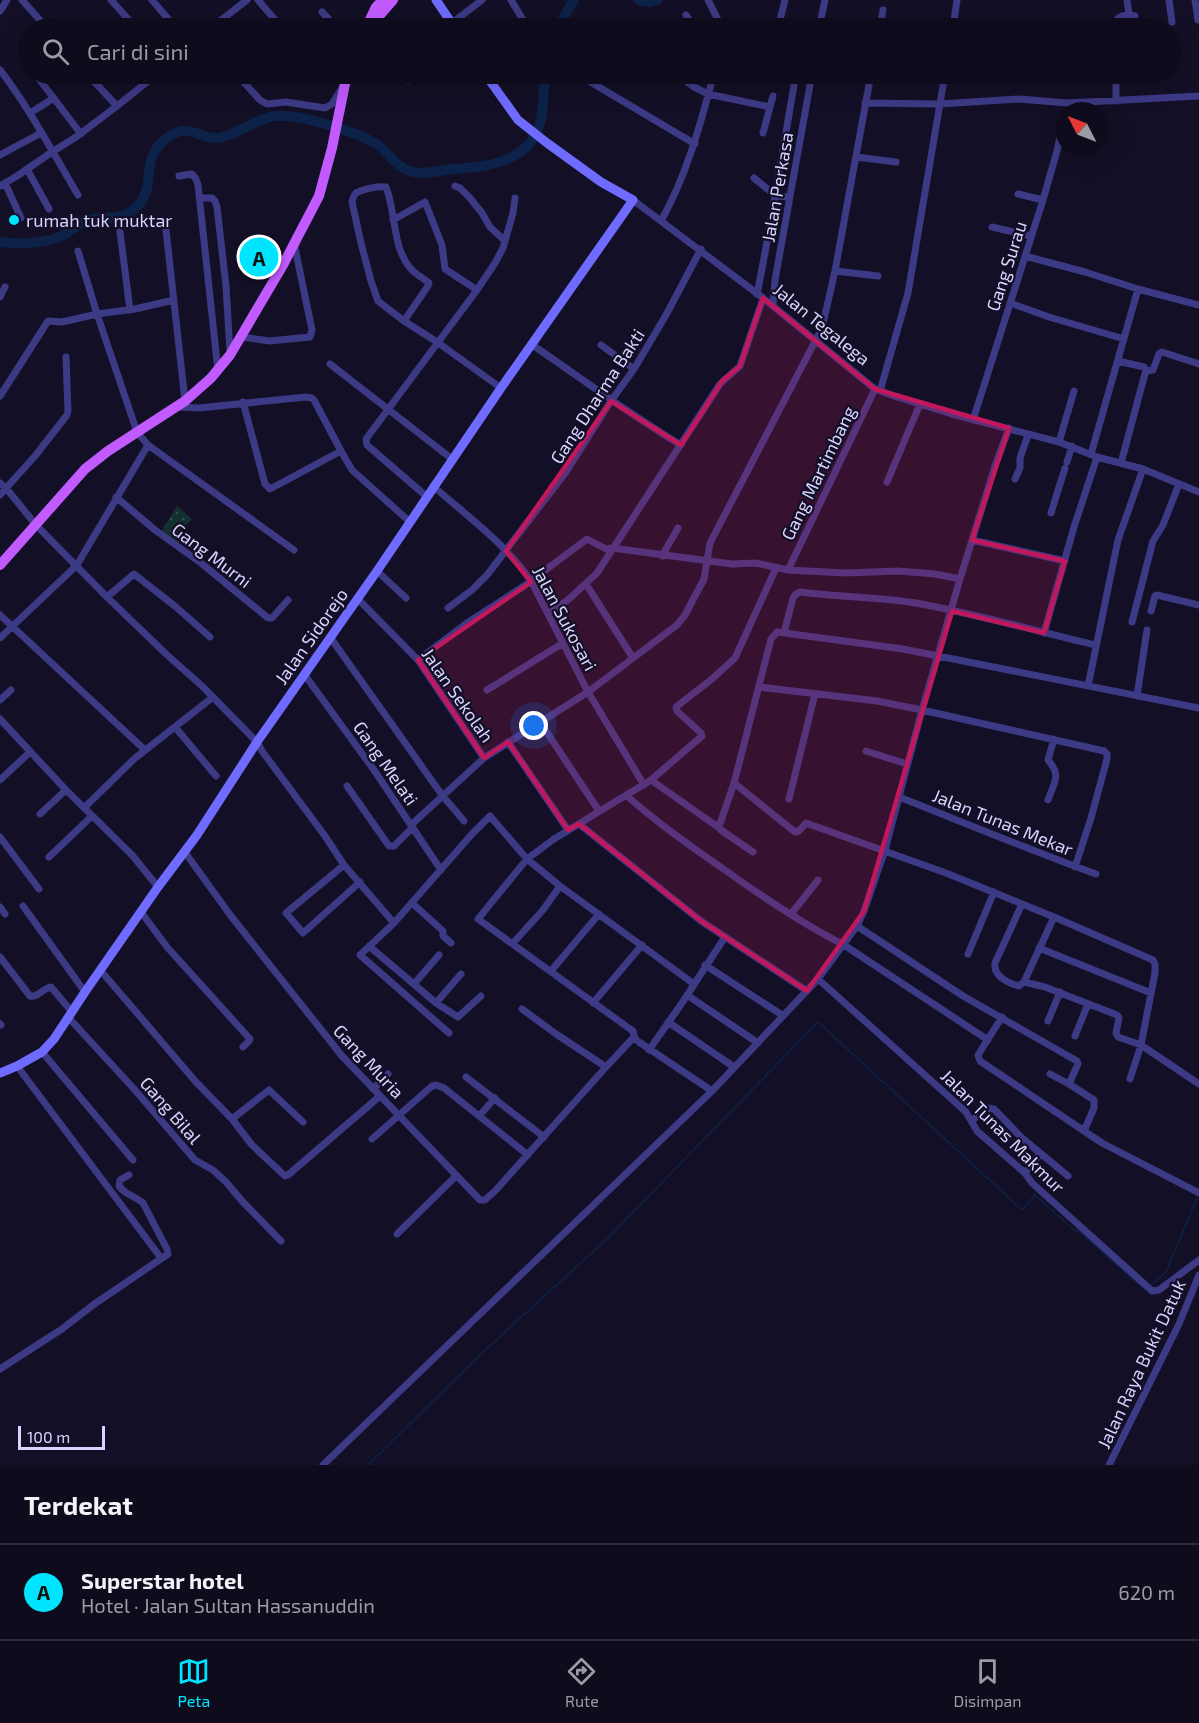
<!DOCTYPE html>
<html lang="id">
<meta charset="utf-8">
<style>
:root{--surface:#0e0b1c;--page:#1c1929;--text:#f1f3f6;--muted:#9b9ba3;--line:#2e2b3b;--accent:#00e5ff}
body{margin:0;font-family:"Exo 2",sans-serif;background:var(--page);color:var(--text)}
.compass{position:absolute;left:1055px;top:102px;width:54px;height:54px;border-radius:50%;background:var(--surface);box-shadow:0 6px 24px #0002;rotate:312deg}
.scale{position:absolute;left:18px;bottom:15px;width:87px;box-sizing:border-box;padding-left:6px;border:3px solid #d9d4ff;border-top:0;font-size:16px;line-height:21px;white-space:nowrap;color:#d9d4ff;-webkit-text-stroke:4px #130f26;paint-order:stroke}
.you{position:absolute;left:534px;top:726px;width:21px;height:21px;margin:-15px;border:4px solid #fff;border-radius:50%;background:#1a73e8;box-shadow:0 0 0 9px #1a73e833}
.badge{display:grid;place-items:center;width:39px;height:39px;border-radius:50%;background:var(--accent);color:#111;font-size:20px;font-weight:700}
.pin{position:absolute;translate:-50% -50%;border:3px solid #fff;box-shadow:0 2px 6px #0006}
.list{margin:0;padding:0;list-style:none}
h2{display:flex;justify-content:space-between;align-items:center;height:78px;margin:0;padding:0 24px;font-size:26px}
h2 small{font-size:20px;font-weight:400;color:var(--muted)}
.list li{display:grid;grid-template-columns:39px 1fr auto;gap:18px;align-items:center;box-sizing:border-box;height:96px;padding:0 24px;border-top:2px solid var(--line)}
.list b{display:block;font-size:22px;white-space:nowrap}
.list p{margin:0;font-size:20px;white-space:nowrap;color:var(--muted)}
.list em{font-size:20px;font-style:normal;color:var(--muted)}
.icon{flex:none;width:33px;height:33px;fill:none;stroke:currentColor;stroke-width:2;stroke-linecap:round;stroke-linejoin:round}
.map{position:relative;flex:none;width:1199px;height:1465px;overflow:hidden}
.search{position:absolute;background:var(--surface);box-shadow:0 6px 24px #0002;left:18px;right:18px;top:18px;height:66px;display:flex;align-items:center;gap:15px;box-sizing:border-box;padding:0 21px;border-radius:33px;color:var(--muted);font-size:22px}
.sheet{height:174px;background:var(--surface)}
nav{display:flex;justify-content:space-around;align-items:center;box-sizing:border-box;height:84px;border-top:2px solid var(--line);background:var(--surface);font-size:16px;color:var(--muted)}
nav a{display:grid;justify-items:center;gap:3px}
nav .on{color:var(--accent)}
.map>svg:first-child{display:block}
.grass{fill:url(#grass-dots)}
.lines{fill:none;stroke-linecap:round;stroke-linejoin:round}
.stream{stroke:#0c2248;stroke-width:1.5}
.river{stroke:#0c2248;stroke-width:10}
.street{stroke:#3d3a85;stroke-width:7}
.secondary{stroke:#6f6bff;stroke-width:9}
.primary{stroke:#c25bff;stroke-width:10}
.marked{fill:#c2185b;fill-opacity:0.2;stroke:#c2185b;stroke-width:4.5;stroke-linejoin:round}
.poi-dot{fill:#00e5ff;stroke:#130f26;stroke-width:2}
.labels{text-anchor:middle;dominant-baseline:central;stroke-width:4.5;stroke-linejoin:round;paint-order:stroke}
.street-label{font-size:18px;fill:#d9d4ff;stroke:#130f26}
.poi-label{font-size:18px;fill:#d9d4ff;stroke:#130f26;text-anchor:start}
</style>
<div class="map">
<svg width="1199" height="1465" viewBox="0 0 1199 1465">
<defs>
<pattern id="grass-dots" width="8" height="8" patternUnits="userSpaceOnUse" patternTransform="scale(1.5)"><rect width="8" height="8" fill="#12302f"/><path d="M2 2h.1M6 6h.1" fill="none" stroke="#344d4e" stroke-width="1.8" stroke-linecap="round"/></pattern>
</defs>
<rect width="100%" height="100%" fill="#130f26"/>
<path class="grass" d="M177,506L192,519L186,525L178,544L161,532Z"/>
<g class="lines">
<path class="stream" d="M1152,1284L1166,1272L1197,1198
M368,1465L481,1354L608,1238L818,1022L1022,1210L1035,1195L1073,1229L1081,1233L1145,1290"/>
<path class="river" d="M639,0L650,2L657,0
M557,28L574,0
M0,242C20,245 49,244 67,233C73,229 79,223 86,221C105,214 124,224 140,203C156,183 139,159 167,138C187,123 195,136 214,138C231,139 255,119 274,116C298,113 358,132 378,145C388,152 394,164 405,169C420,177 439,170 454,169C489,167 533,161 541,119C544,104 543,88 546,74"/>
<path class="street" d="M22,0L47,28
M111,0L136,28
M152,0L176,28
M258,0L282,28
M511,0L528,28
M708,0L722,28
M1127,0L1129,14
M1169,0L1172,22
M1195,0L1198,20
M0,11L7,0
M322,12L337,28
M686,15L695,28
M452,23L482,0
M211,28L247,0
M778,28L785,0
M819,28L825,0
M880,28L883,10
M953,28L957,0
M1114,28C1114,17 1124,13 1135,16
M0,70C30,109 53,153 78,195
M87,74L117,106L157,74
M236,74L260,100L267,104L286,102L325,108L332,104L343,86
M402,74L408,81
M577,74L695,144
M676,74L694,87L708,94L770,107
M1116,74V101
M39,79L81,134
M865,103L939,104L1019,99L1067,103L1199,96
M30,113L54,98
M763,133L773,96
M0,155L41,133
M856,157L896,162
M27,169L49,209
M179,176L192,174L196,179L198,185L218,371
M754,178L776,196L790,197
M5,183L21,218
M0,186L17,176L52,152L76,137L117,106
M455,186L460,188L470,198L482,213L490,227L504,240
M1018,194L1043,200
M200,198H212L215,201L217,207L226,286L230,352
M633,200L763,298L875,389L897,397L952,414L1059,442L1097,457L1143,469L1199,492
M393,220L425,202L442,245L445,269L477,290
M661,221C687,175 700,125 714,74
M992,227L1031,236
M166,230L185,401
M120,232L130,310
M1025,256L1085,272L1138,289L1199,305
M835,271L878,276
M757,294C772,221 783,147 796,74
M0,297L5,287
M1010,303L1049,317L1124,339
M773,305L775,280L812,74
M404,321L428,286L429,283C423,278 415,274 410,268C392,246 396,212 386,187C378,186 363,189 356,193C353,196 353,198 352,202L361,243L371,281L378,301L404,321L437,342L501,388
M242,337L269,341L310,337L312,330L294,243
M531,344C581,378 629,414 681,445
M601,345L634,369
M1118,361L1144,367L1146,370L1121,463
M330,364L452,459
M1146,371L1153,370L1159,354L1162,352L1199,364
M880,391L908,293L945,74
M0,396L48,321L62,322L97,314L135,309L174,300
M243,402L265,484L270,489L341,451
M177,407L199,408L306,397L312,398L314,400L341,451L352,470L410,522
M973,420L1043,200L1057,151L1064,119
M1059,442L1074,391
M148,445L294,550
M1091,454L1138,289
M1067,462L1072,446
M1015,479L1020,468V458L1028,435
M887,482L920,404
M0,483L6,488L36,525L107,597L166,654L202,686L257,742L262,751L325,836L344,865L394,923
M433,486C467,516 506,544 531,581L588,692L644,785
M0,495L35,456L67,415L68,411L66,357
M426,496L367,445L366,439L477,290L495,263L503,248L513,213L515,198
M116,497L155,530L201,563L268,618H272L288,600
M1051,513L1065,468
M972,540L1065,561
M662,556L678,528
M788,570L875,389
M377,571L406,598
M586,584L633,658
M107,597L134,574L176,607L210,637
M357,598L418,660L484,758
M448,608L472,590L487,575L566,472L611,401L634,369L666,315L701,249
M1151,611L1155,596L1157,595L1199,605
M548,614L569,599L597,573L720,384L740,366L763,298
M0,615L145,750
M1132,622L1153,541L1163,525L1179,484
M784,633L793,598L796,594L800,592C839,597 877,597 916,603C976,614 1036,631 1096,645
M1044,633L1074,527L1097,457
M330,637L442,795L464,821
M0,638L77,565L148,445L137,432L97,314L78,251
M418,660L467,623L524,586L587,539L606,549L612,548L732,564L756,563L788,570L846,573L898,571L935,574L960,579
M304,674L374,770L441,870
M1088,686L1118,540L1143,469
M759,687L877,701L922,710L1104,751L1107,754V759L1091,818L1075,867
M487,690L563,643
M1137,696L1147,630
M0,700L11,690
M0,719L66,790L132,855L158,887
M540,722L599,811
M175,727L216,776
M508,742L568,830
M866,751L907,764
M0,780L30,752
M651,780L715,825L720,824L734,783L771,639L777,632L903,649L1199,708
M734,783L795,832L799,831L806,823L946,873L1054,917L1153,960L1155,964V973L1141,1045L1130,1079
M347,786L389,846H394L412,828
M626,795C656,822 689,845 722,868C761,896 801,923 844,945L988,1040
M899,797C965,823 1030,850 1096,874
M789,799L815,694
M1048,800C1054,782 1062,776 1048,760L1054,739
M84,808L134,759L213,697
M40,814L66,790
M579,824L701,921L807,991
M411,825L484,758L588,692L677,625L685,615L704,579L710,543L822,328L835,271L871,74
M716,825L721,830L753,852
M0,837L39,889
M184,851L231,916L342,1056L480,1200H485L496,1190L606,1067L634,1037
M49,857L92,816
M344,865L286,913L303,933L360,882
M412,903L443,931V936L451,943
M1022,904L995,963C993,976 1008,983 1019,986L1024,982L1045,987L1117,1015L1119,1018L1116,1033L1118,1037L1141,1045L1199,1084
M23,906L85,992
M0,907L5,914
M141,912L167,947L250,1039L249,1041L243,1047
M791,914L818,880
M857,926L963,996L1077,1061L1078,1064L1069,1084
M513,943L543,910L560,886
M369,946L436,1003L458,1017L481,996
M1039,948L1151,993
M968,954L994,892
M0,957L30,996C38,998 43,988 51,987L72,1012
M705,965L782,1015
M101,971L196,1082L232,1119L252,1145L285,1176L288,1175L380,1096
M551,971L599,914
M818,979L966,1112L977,1131L1025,1173L1032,1183L1150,1289L1152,1291L1159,1290L1199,1260
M1024,982L1054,917
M414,984L439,955
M687,995L758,1043
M436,1003L461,974
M593,1003L642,945
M522,1009L556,1034L606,1067
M68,1017L135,1090L195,1160L213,1170L226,1182L242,1201L281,1241
M1002,1017L978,1055L980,1061L1102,1143L1199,1193
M1048,1021L1060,992
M668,1022L734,1067
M0,1024L1,1025
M449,1033L360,955L394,923L472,834L490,816L527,859L560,886L694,984
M1075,1036L1088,1004
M649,1050L682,1003L725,937
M42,1052L133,1160
M17,1066L161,1258
M1050,1074L1069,1084L1094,1100V1108L1084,1131
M466,1077L544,1137
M373,1089L388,1074
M712,1091L639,1042L635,1039L633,1031L630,1029L478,919L527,859L554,839L651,780L702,736L701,733L677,711L676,707L712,679L735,658L776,568
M480,1115L495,1098
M232,1119L269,1090L303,1122
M972,1121L983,1110L987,1108L994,1109L1022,1138L1068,1176
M372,1139L432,1086L436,1085L444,1088L528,1155
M1025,1173L1040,1154
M397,1234L456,1176
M0,1369L62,1329L93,1305L168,1254L167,1249L143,1203C135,1196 125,1195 119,1186L120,1180L129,1175
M323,1465L712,1091L818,979L857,926L864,911L885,850L922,710L960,579L995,466L1009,428
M1109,1465L1179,1324L1199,1275"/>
<path class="secondary" d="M436,0L455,28
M0,1073L17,1066L42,1052L54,1039L85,992L158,887L197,835L257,742L377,571L501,388L633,200L601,182L547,143L518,120L485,74"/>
<path class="primary" d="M372,19L380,15L393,0
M366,28L376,7L383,0
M0,565L85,469L108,451L185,401L211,378L230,355L283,265L319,196L332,148L347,74"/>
</g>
<path class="marked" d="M763,298L875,389L1009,428L972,540L1065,561L1044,633L952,611L864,911L807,991L701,921L579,824L568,830L508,742L484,758L418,660L531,582L506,551L611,401L681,445L722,381L740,366Z"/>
<circle class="poi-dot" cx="14" cy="220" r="6"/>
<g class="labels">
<g class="street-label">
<text transform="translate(777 187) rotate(-80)">Jalan Perkasa</text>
<text transform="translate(1006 266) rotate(-72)">Gang Surau</text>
<text transform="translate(822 324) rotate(39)">Jalan Tegalega</text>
<text transform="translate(597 396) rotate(-57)">Gang Dharma Bakti</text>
<text transform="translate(818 473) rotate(-64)">Gang Martimbang</text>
<text transform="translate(212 555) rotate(37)">Gang Murni</text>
<text transform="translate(565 618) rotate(62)">Jalan Sukosari</text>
<text transform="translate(311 636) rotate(-55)">Jalan Sidorejo</text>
<text transform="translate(458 695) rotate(55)">Jalan Sekolah</text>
<text transform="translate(386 763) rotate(55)">Gang Melati</text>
<text transform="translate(1003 822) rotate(22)">Jalan Tunas Mekar</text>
<text transform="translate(369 1061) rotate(47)">Gang Muria</text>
<text transform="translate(171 1110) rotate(49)">Gang Bilal</text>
<text transform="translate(1003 1131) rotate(45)">Jalan Tunas Makmur</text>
<text transform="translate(1141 1364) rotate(-65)">Jalan Raya Bukit Datuk</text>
</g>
<g class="poi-label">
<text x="26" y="220">rumah tuk muktar</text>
</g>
</g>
</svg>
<svg class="compass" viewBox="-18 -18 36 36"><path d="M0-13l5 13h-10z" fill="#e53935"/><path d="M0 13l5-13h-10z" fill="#9b9ba3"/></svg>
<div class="scale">100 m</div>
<div class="you"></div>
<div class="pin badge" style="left:259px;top:257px">A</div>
<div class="search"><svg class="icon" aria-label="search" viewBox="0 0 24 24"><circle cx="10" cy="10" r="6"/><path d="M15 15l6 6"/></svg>Cari di sini</div>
</div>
<section class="sheet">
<h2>Terdekat<small></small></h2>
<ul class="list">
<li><span class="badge">A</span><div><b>Superstar hotel</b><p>Hotel · Jalan Sultan Hassanuddin</p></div><em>620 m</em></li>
</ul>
</section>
<nav>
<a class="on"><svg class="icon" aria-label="map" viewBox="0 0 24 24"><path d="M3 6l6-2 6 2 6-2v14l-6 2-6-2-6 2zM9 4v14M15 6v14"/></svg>Peta</a>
<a><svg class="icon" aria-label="directions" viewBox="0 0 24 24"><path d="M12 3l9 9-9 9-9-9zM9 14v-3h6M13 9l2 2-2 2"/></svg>Rute</a>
<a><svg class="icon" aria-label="saved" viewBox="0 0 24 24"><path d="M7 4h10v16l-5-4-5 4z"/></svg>Disimpan</a>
</nav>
